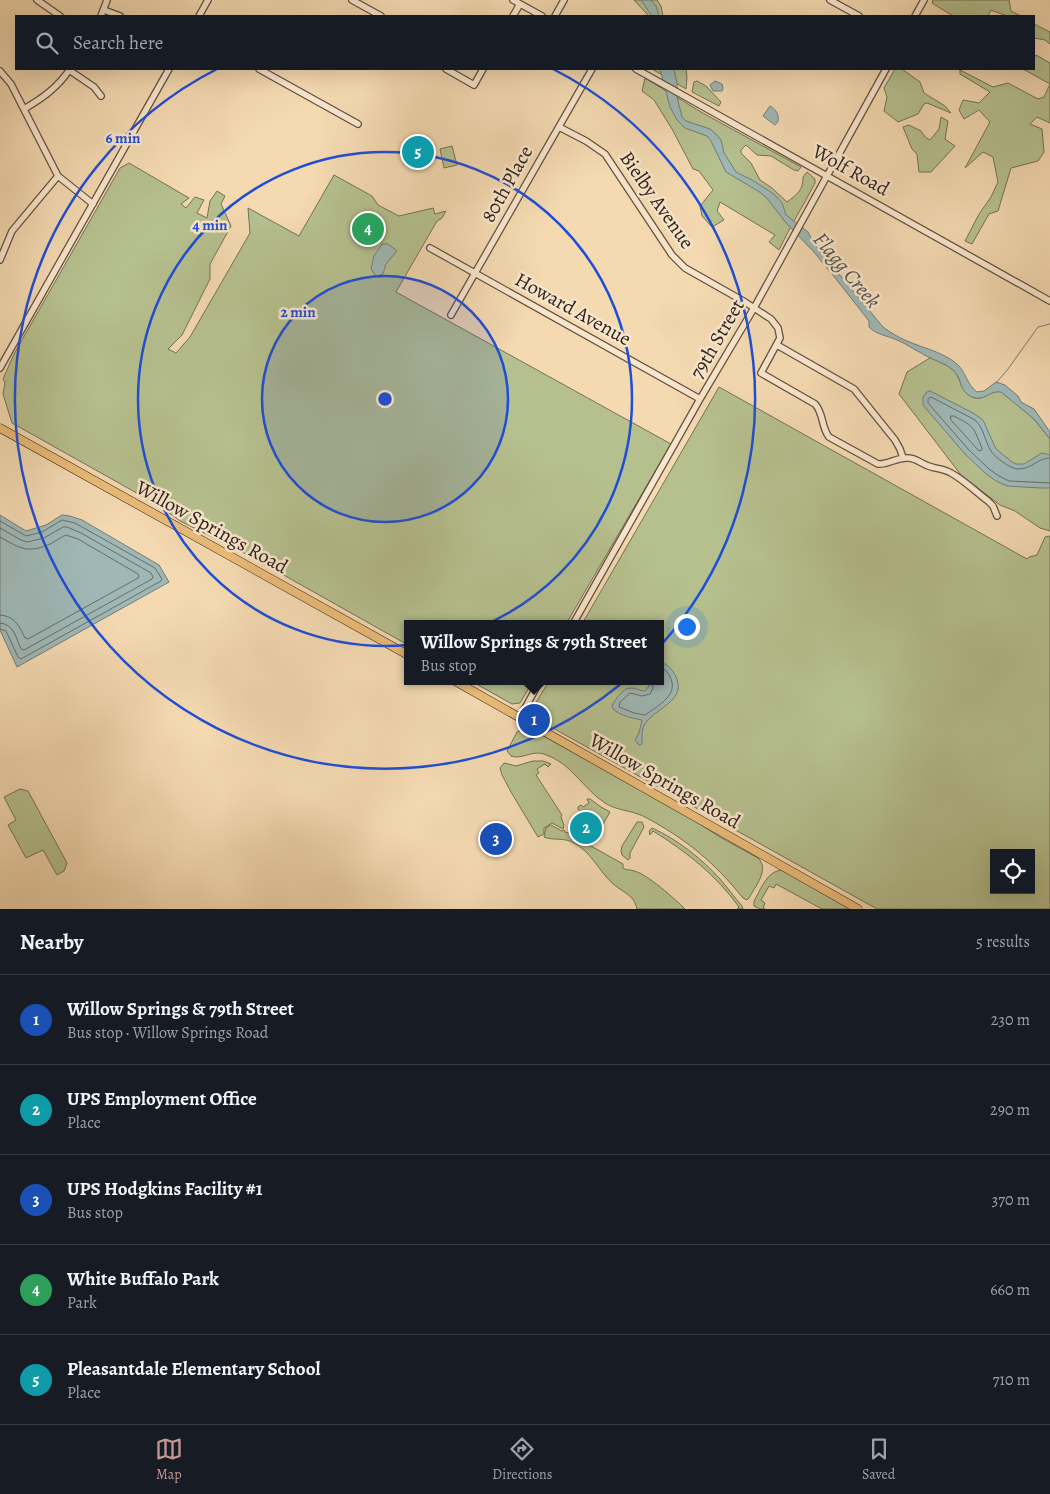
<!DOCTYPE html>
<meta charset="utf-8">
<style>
:root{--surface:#171b24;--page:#20242c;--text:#f1f3f6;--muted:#9ea1a6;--line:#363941;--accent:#c59692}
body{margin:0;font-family:Alegreya,serif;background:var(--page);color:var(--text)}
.controls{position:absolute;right:15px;bottom:15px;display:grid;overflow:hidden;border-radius:0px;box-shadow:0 5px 20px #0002}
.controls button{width:45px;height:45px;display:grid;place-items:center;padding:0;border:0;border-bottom:1px solid var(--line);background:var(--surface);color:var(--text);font:25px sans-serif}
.you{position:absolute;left:686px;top:626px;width:18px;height:18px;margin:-12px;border:4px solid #fff;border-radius:50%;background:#1a73e8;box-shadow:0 0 0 8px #1a73e833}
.badge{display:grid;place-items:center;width:32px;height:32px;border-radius:50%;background:var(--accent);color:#fff;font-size:16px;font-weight:700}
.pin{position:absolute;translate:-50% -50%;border:2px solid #fff;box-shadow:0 1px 5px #0006}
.popup{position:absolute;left:404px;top:620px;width:260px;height:65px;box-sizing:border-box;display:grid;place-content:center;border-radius:0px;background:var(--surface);filter:drop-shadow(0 1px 4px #0005);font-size:16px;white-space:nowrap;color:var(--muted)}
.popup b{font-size:19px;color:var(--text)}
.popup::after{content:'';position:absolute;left:50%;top:100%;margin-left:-10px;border:10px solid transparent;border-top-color:var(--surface)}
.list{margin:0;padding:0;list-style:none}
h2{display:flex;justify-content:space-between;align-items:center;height:65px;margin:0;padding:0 20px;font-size:21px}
h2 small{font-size:16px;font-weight:400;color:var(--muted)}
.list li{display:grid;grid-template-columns:32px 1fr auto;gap:15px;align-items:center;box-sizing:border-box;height:90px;padding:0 20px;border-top:1px solid var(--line)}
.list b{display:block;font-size:19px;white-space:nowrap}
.list p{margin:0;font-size:16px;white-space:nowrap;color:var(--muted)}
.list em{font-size:16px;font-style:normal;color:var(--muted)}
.icon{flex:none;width:28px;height:28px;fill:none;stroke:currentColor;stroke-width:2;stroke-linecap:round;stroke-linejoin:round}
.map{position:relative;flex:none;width:1050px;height:909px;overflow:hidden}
.search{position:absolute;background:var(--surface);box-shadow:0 5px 20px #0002;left:15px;right:15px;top:15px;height:55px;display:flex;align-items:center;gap:12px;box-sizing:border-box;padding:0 18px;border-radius:0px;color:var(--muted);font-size:19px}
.sheet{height:515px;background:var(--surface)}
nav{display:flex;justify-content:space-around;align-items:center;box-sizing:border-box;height:70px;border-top:1px solid var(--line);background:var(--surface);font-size:14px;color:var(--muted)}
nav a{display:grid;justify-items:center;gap:2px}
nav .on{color:var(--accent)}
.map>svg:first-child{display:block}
.green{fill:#b6c08f;stroke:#747156;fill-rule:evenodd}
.water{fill:#9fb8b6;stroke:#737c78}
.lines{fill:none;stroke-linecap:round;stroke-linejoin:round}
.shore{stroke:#686d69;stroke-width:1}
.stream{stroke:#737c78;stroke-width:1}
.minor-casing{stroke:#625041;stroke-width:8}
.major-casing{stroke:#32221c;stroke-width:9}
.minor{stroke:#f8e6cc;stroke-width:5.5}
.major{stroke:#eabc78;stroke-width:8}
.ring{fill:none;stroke:#1d4ed8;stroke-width:2.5}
.labels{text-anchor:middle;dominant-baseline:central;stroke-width:5;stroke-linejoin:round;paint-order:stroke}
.street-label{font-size:20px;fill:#32221c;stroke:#f8e6cc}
.water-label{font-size:21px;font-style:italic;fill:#534f4a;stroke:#f8e6cc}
.centre{fill:#1d4ed8;stroke:#f8e6cc;stroke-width:2.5}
.ring-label{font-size:15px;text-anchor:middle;font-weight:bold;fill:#1d4ed8;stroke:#f8e6cc;stroke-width:5;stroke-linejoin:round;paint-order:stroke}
</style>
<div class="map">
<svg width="1050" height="909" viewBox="0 0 1050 909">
<rect width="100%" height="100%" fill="#f4d9b1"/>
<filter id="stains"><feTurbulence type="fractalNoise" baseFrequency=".004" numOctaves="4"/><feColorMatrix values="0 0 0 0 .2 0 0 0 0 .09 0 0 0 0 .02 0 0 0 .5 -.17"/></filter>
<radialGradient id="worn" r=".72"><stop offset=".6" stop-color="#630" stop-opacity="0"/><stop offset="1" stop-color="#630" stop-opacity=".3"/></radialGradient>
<path class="green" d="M634,0H657L661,6L663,16H647V14Z
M933,0H1009L1011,11L1021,16H1007L991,10L988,16H953L932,3Z
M1034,24L1050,32V44L1045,40L1034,38Z
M1036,55L1050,63V84L1023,69H1034V58Z
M652,69H686L687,77L686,89Z
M895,69H902L920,82L924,93L945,106L951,113L927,103L924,104L918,114L898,122L884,111L887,97L884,88Z
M960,70L993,87L1008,83L1038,99L1044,97L1050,84V123L1037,117L1030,124L1042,129L1044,152L1038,161L1011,168L998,211L989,214L972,244L965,241L979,214L991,197L998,182L993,157L983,152L965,168L990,122L979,110L964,119L959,110L963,100L979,103L990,92L960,74Z
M645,78L701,112L801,167L798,171L794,170L771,156L757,155L746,145L741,150V153L751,163L760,180L772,188L787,202C798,194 803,190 803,177L807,172L815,179V183C804,205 790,226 779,250L769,242L775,235L720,202L717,211L724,220L712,227L702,216L700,206L713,190L699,171L693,169L672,129L654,100L642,91Z
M697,81L706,86L721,102L719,106L692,92L694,82Z
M941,117L948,121L945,139L955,146L931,172H919L917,154L912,149L903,127L909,125L921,131L925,137L930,140L939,129Z
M452,146L457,165L444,168L440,149Z
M129,163L189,198L181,204L186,208L195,197L204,200L197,213L207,218L210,201L217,191L225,196L221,204L231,226L210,264V279L182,335L168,349L176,353L190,337L250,233L248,208L299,236L334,175L372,196L378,205L399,216L433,208L435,214L446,211L442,218L437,221L396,292L671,444L566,624H408V645L248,555L180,521L158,505L12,423L3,394L5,383L3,379L14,354L120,168Z
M930,358C938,361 948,365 954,371C962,379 959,393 975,398C985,400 991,390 1001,391L1034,419L1050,439V531L1040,528L1015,511L1000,505L961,475L899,394L907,372Z
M719,387L1027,559L1029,557L1037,555L1045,537L1050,536V909H877L533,717L532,709L549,681H660V624H582ZM994,853H1031V890H994Z
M471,681H533L520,703L512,704Z
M522,730H528L542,735L678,810L720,837L758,858C770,869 755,887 749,898L747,900L743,898C714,862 686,839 645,817C632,810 617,811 605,803C582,788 572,763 544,754C532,750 522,760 511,756L507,751L517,732Z
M533,761H543L551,764L548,767L545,764L537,769L539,773L536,775L562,815L561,817L564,825L563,829L552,823L544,828V834L538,837L511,792L502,775L500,768L504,763L516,766Z
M20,789L28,791L67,863L64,871L57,875L43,850L26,858L8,825L16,820L4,797Z
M587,799H590L601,807L610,812L603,824L597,820L592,815L585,819L578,809V807L581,805L583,807L589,803Z
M637,822H642L644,827L630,853V858L628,860L622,855L621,851L622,846Z
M551,825L562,831L564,830L566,833L569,832L572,835L574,839L589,846H591L623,864V868C627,871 629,869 634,871C646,873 676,900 685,909H637C636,905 635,902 632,898C626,892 617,888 611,882C598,869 590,851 574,843C564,837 554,841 544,837L546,828Z
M652,828C677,839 702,859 720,879C728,888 734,897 742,906L743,909H737L739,907C716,875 687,852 653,831L650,835L649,831Z
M782,870L853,909H822L776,884L774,888L769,886L761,900L765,903L763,908L765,909H760L754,906V901C761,889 767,871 782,870Z"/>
<path class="water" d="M641,0H651L656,6L659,16H652Z
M660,69H674L677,83V97L682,117L686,121L710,129L716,134L721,140L724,153L736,172L752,180L774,194L782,203L786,215L808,232L815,245L883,327C891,333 898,337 907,341C923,348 943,352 957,364C966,372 967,385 977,392L984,391L996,382L1005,385L1018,396L1021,402L1034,409L1050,432V439L1034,419L1001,392C990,390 984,402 972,397C958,390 963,381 955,372C953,369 949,367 946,365C938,361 929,358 921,353C913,349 905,343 897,340C888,336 875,334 869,327V321L836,279L813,251L787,224L766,197L758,191L726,172L711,141L707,136L685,128L677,120L670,107Z
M715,81L722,84L723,88L722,91H713L710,85Z
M770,106C777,109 782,120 775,125L763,116Z
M382,244H388L397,251L386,264L383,274L376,276L371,269L374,256Z
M930,391L973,413L983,420L996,449L1012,462L1016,464H1024L1042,453L1050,455V488H1040L1007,486L996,481L985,473L964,453L923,405V397L927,392Z
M0,515L26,531L46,525L62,515L70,516L82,520L159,565L169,582L17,667L0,630Z
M660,662C667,664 671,668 675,675C688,699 659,707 647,721C641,728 642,735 642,744L639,745L635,740L639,733L642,720C632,718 621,716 613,709L612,705C617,698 623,687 632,688C637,688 640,691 645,691L649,686L647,681H660Z"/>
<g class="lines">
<path class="shore" d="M951,416H954C976,428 972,425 982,448V450L979,451L951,420Z
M1050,458C1037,458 1031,470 1017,469C1012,468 1007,465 1003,462C999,459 994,456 991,451C985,442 984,428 975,420L933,398L930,397L928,399V403L968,449L989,469L999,476L1009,481L1050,483
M0,521L26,536L42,532L62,520L75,523L155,568L162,579L161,581L21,659L18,657L6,631L0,629
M0,528L21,540L27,542L44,538L63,527H67L81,533L151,573L153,577L152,579L24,650L21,649C16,638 14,624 0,623
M0,537C21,549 28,554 52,543C57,540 61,537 66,535L78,539L138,574L139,576L138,578L28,639L25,638C19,626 15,616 0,615
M652,681L653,688L650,694L642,696L630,693L620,702L619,707L634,713L645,715C656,707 678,696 671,679C669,673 665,669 660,667"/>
<path class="stream" d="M996,383L1008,369L1038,327L1050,324"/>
<g class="minor-casing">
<path id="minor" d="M37,0L60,16
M352,0L381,16
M513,0L542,16
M830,0L859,16
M104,10L120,16
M101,16L107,0
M199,16L208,0
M513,16L520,4
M555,16L564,0
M915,16L924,0
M259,69L358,124
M446,69L474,85L483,69
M636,69L1050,301
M69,70L94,87L101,96
M0,71L11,84L58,176L93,204
M24,109C43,98 58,87 70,69
M559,127L586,141L605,154L672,255L685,268L745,302L771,319L778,328L780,338L761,373L815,404C824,414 821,427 829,437L878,464C888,465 897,457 908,458C915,458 919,462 926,465C934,469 943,468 951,473C964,480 976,492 988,501L993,506L997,516
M430,248L700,399
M0,260L12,231L58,176
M451,315L592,69
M777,345L854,389L895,440L900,449L903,458
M0,368L169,69
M573,624L700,399L754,308L886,69
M520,717L540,681"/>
</g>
<g class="major-casing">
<path id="major" d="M0,428L408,655
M455,681L858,909"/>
</g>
<use href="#minor" class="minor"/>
<use href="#major" class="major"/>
</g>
<circle cx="385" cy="399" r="123" fill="#1d4ed8" fill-opacity=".12"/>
<g class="ring">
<circle cx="385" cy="399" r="123"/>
<circle cx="385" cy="399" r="247"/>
<path d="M553 69A370 370 0 1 1 217 69"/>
</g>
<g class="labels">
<g class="street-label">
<text transform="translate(851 170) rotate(29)">Wolf Road</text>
<text transform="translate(507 184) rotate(-61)">80th Place</text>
<text transform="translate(657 200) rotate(55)">Bielby Avenue</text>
<text transform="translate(573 309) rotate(29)">Howard Avenue</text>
<text transform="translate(717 339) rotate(-60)">79th Street</text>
<text transform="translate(212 527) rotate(29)">Willow Springs Road</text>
<text transform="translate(665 781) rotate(30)">Willow Springs Road</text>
</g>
<g class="water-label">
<text transform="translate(847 270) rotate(50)">Flagg Creek</text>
</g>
</g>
<circle cx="385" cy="399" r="8" class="centre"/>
<g class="ring-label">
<text x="123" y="143">6 min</text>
<text x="210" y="230">4 min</text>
<text x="298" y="317">2 min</text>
</g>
<rect width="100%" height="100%" filter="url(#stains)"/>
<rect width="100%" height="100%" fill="url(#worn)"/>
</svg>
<div class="controls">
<button><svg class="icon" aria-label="locate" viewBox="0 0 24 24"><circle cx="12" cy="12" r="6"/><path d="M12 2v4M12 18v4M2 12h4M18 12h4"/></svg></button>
</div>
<div class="you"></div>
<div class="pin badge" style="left:534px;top:720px;background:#1a4fb4">1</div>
<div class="popup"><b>Willow Springs &amp; 79th Street</b>Bus stop</div>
<div class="pin badge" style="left:586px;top:828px;background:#0f9aa8">2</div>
<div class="pin badge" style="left:496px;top:839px;background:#1a4fb4">3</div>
<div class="pin badge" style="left:368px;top:229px;background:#2e9e5b">4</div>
<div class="pin badge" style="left:418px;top:152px;background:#0f9aa8">5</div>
<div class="search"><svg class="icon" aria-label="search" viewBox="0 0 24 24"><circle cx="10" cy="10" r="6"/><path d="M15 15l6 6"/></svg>Search here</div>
</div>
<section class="sheet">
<h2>Nearby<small>5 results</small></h2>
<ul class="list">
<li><span class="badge" style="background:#1a4fb4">1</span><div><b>Willow Springs &amp; 79th Street</b><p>Bus stop · Willow Springs Road</p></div><em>230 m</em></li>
<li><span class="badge" style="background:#0f9aa8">2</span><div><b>UPS Employment Office</b><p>Place</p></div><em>290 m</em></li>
<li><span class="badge" style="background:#1a4fb4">3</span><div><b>UPS Hodgkins Facility #1</b><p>Bus stop</p></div><em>370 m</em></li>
<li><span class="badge" style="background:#2e9e5b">4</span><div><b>White Buffalo Park</b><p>Park</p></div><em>660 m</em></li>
<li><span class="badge" style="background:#0f9aa8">5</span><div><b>Pleasantdale Elementary School</b><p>Place</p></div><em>710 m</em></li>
</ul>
</section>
<nav>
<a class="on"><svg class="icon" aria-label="map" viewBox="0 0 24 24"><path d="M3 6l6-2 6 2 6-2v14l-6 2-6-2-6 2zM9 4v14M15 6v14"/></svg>Map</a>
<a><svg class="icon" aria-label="directions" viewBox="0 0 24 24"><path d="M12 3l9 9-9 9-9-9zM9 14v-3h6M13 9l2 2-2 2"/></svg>Directions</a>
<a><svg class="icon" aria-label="saved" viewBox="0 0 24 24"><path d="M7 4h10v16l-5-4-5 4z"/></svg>Saved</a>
</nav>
